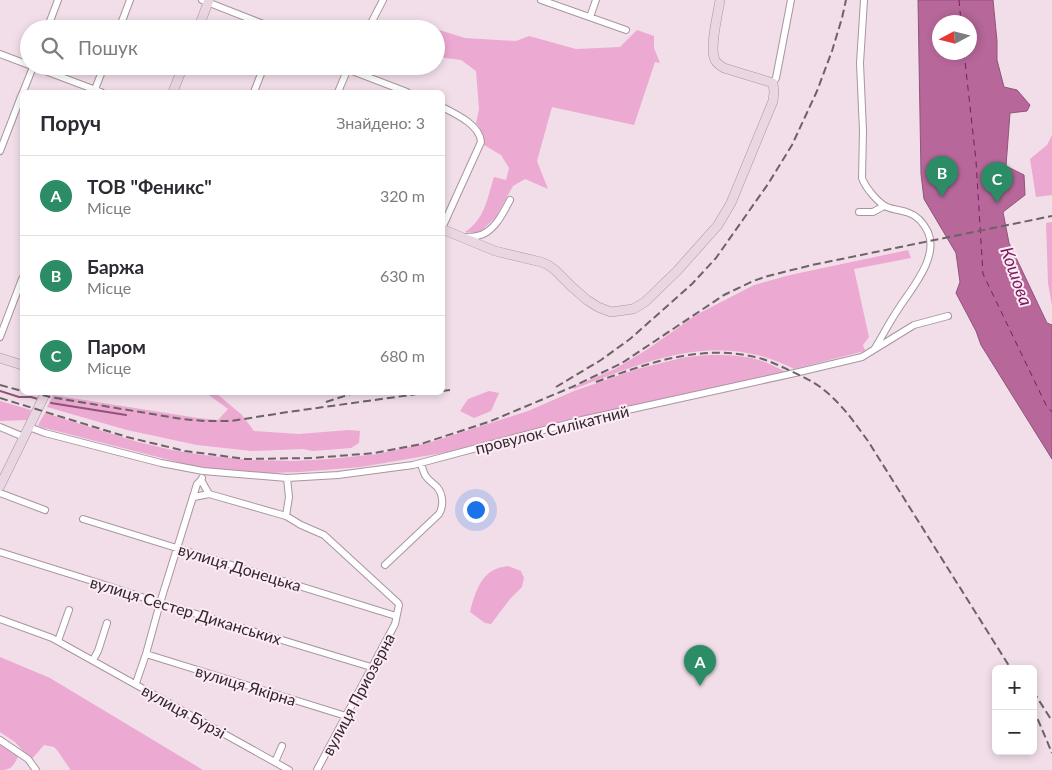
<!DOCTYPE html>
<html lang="uk">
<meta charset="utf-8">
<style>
:root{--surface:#fff;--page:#f2f2f3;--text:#2b2b33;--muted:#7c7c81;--line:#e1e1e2;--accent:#2b8c65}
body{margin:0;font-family:Lato,sans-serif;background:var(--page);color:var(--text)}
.controls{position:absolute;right:15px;bottom:15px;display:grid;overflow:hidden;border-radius:8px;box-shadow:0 2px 8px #0003}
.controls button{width:45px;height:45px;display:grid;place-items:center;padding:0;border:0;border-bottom:1px solid var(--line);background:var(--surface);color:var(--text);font:25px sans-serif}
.compass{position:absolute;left:932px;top:15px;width:45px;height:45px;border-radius:50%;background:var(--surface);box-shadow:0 2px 8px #0003;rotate:263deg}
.you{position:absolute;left:475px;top:509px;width:18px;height:18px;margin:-12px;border:4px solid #fff;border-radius:50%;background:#1a73e8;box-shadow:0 0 0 8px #1a73e833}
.badge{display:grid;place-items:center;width:32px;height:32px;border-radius:50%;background:var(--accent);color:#fff;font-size:16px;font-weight:700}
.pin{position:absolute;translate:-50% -41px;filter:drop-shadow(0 1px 2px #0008)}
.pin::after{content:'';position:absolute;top:26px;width:18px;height:15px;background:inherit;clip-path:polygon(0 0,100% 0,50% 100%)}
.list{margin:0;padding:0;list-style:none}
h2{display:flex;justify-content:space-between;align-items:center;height:65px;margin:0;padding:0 20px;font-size:21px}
h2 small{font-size:16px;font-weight:400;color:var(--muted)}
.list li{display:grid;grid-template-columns:32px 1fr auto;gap:15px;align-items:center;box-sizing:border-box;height:80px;padding:0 20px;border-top:1px solid var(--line)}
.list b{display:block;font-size:19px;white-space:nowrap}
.list p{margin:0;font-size:16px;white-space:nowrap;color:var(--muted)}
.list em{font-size:16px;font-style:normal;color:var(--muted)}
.icon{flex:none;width:28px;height:28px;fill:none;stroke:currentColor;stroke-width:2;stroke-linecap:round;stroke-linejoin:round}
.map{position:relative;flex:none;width:1052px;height:770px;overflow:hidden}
.search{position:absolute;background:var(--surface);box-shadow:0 2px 8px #0003;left:20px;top:20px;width:425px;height:55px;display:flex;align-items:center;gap:12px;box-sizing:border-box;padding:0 18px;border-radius:28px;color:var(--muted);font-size:19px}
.panel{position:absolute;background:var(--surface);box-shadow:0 2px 8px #0003;left:20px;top:90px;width:425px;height:305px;border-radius:8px}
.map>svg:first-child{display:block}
.green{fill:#eca9d2}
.water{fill:#b7679a;stroke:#8e5479;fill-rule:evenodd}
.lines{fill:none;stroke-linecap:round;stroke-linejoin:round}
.stream{stroke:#8e5479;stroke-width:2}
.ferry{stroke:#7c1c60;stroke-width:1;stroke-dasharray:6 5;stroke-linecap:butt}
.street-casing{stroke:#a795a0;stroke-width:8}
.secondary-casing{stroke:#a795a0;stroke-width:10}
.street{stroke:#fff;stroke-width:6}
.secondary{stroke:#ead6e2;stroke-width:9}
.rail{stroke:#6c6268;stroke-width:2;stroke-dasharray:8 4;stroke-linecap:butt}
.labels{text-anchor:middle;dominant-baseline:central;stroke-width:4;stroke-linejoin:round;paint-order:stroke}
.street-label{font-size:16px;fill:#30292d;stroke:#feebf6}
.water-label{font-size:18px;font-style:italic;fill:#7c1c60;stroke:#feebf6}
</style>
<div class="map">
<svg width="1052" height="770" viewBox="0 0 1052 770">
<rect width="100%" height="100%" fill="#f1dee9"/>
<path class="green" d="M436,29L465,38L516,41L529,36L576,49L620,47L637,30L654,36V48L660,63L655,62L634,125L552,107L537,161L548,189L525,179L513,186L495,218L479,233L465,232C485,219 487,199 494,177L506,180L509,168L501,155L484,145C484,136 482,130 476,123L479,109L476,71L461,60L445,58L436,54Z
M1052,135V195L1036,197L1030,159L1047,145Z
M1052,222V306L1048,283L1046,223Z
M908,250L911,258L854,269L869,337L863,345L865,351L794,369C717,329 647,361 574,389L573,387L615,369L648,349L696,315L754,285L790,275Z
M707,355C727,355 749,355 767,363C774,366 780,369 786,372L581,417L448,452L361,467L300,472L267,473L216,469L189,465L41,427L38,425L45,413L138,442L172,450L203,455L249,460L293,461L330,459L377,454L428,443L528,411L574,391L637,369L686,357Z
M489,391L499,393L491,411L474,418L460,411L468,399Z
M206,393H216L242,415L254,431L299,434L349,430L360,431L359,443L351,448L313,451L303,449L252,451L197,445L127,430L47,407L53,395L198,418L218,420L228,409Z
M0,401L31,410L27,420L0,421Z
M508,566L521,571L524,578L522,587L510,599L491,624L485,623L470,612C474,596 480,575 496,569C500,567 504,567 508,566Z
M0,657L50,678L203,770H69L70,769L57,750L54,747L44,745L31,760L15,742L0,732Z
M0,743L19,755C13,766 12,770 0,770Z"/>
<path class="water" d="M918,0H993L997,41V60L1004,87L1017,90L1030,105L1027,111L1010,113L1006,166L1024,175L1025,195L1003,212L1009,243L1047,323L1052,325V459L981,345L976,331L956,293L960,282L956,253L924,199L921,174ZM940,22H970V52H940Z"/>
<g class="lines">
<path class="stream" d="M0,391L19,397H31L38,399
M51,403L126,415"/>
<path class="ferry" d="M959,0L961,22
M964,52L976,161L983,274L1046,405L1052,412"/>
<g class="street-casing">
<path id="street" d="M202,0L276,29
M541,0L626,30
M864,0L860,63L863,131L862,178C865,187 878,203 887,207C894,210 902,210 909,213C918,216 924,224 928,232C939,257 912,288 899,308C890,321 883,335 875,348
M590,17L596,0
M47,29L58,0
M119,29L130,0
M368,29L383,0
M0,54L29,65
M32,66L101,92
M347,69L407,92
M773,83L776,78L791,0
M23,92L33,67
M94,92L104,66
M254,92L264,66
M338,92L349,66
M442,107C456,114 480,125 481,142L442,228
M0,151L22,94
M859,212H873L884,206
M464,237C468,237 473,237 477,236C494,233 503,213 510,200
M0,337L22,279
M0,427L24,437
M29,427L45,433L161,463L203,471L287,478L338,475L413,465L582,420L795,373L862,357L914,325L948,316
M201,480L209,494L286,516L301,525L324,535L398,603L399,605L395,624L317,770
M0,493L45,510
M194,497L209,494
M286,516L289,497L287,478
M83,519L396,616
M0,552L105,585L160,603L371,667
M385,565L439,514C444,506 443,494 437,487C433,483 428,480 425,475C423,471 422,467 421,463
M0,619L52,638L289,770
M58,641L69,610
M146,654L346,716
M93,660L98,651L107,623
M136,683L146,654L160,603L197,484L201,480L202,478
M0,740L28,759L36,770
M275,762L282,746"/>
</g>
<g class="secondary-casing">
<path id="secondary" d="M198,29L209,0
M173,92L183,66
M442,229L495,251L541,262L548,265L555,270L572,287L587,300L598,307L611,312L633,309L645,302L677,271L718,225L731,203L773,101L774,92L773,83L724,68C721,66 717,64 715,60C709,48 718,14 720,0
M0,358L22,365
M0,486L46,392"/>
</g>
<use href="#street" class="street"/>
<use href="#secondary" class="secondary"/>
<path class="rail" d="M596,382C648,363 703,343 759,358C770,361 780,366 791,371C807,379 819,384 832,397C846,410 857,426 868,441L1011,669
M0,385L22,391
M556,387L601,360L630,339L692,284L716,258L768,184L792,145L817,91L832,51L842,18L846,0
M442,391L451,390
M31,392L50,397L182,419L205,421H231L288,412L432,392
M0,398L127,437L185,451L246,459L313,458L375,453L421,444L491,421L572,387L622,363L724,295L753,281L768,276L812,265L1052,216
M326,402L357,392
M1033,691L1052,721
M1033,708L1052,753"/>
</g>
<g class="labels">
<g class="street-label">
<text transform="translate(552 429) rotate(-14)">провулок Силікатний</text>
<text transform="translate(240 567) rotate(17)">вулиця Донецька</text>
<text transform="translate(186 610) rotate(17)">вулиця Сестер Диканських</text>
<text transform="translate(246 685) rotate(17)">вулиця Якірна</text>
<text transform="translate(358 694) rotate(-62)">вулиця Приозерна</text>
<text transform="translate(184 711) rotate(29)">вулиця Бурзі</text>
</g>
<g class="water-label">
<text transform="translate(1017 276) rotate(70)">Кошова</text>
</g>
</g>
</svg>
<div class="controls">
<button>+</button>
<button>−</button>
</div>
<svg class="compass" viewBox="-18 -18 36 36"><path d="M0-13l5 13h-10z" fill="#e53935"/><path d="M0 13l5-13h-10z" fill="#7c7c81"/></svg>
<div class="you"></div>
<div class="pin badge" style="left:700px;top:686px">A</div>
<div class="pin badge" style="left:942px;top:197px">B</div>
<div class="pin badge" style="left:997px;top:203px">C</div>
<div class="search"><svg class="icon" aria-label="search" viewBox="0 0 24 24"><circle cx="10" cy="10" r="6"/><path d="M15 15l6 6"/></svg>Пошук</div>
<section class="panel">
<h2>Поруч<small>Знайдено: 3</small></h2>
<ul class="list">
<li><span class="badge">A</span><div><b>ТОВ &quot;Феникс&quot;</b><p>Місце</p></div><em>320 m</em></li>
<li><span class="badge">B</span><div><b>Баржа</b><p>Місце</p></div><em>630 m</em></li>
<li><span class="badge">C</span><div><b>Паром</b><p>Місце</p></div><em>680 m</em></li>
</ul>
</section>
</div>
